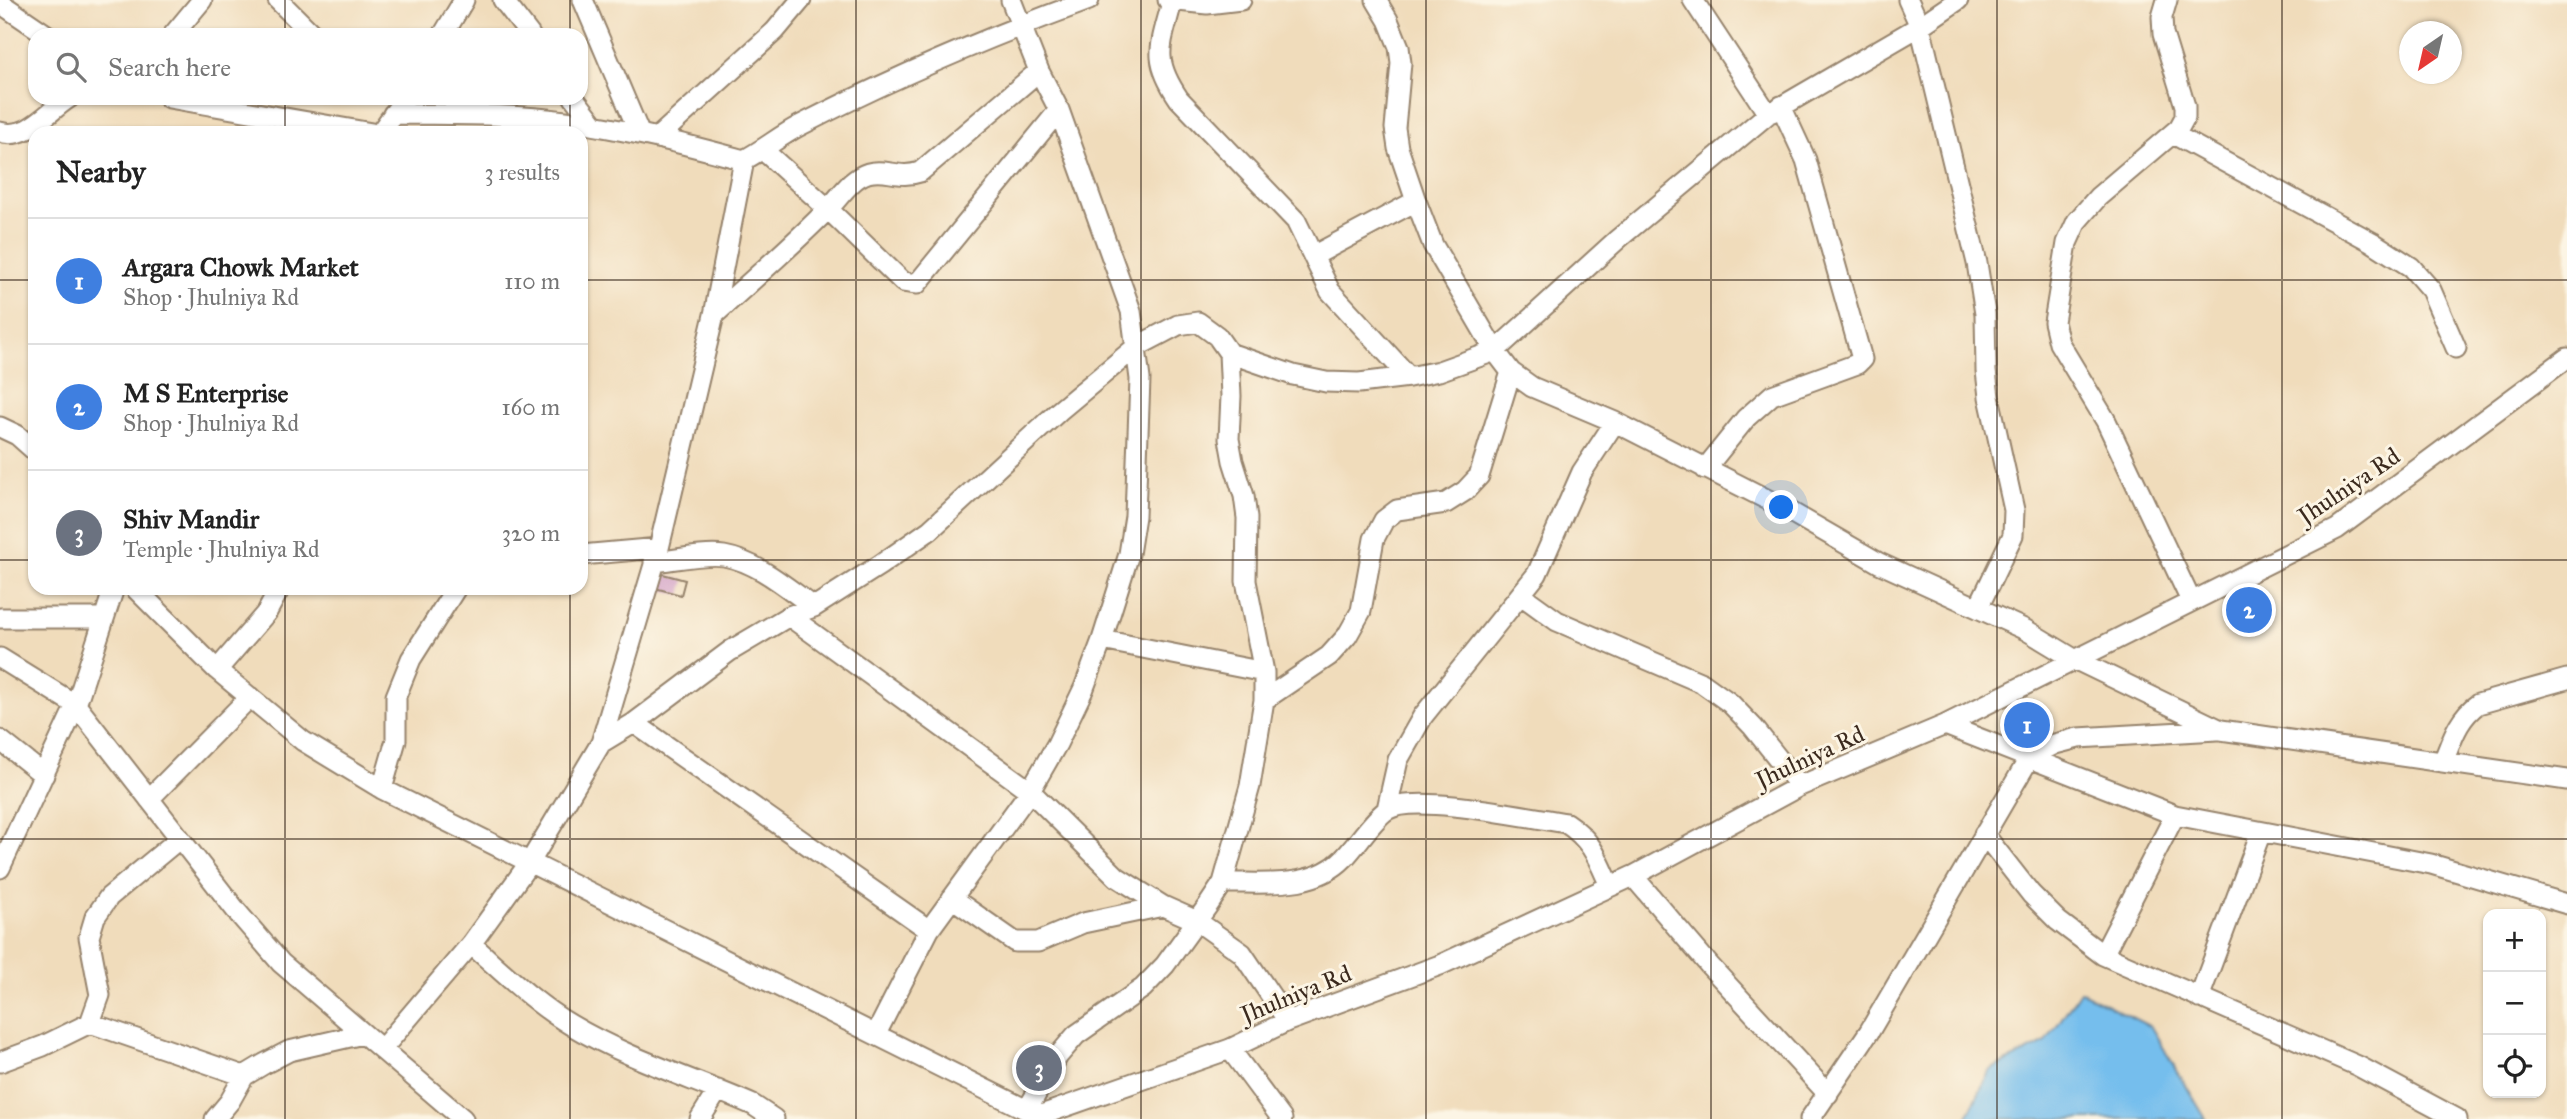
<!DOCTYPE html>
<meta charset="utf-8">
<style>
:root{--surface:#fff;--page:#f6f6f6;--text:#222;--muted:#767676;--line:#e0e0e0;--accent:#1f6fb2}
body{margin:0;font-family:"IM FELL Great Primer",serif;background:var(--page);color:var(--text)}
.controls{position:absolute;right:21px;bottom:21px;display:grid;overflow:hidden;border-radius:14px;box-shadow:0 2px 5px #0004}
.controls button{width:63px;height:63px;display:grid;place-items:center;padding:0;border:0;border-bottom:2px solid var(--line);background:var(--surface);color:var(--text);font:35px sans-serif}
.compass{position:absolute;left:2399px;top:21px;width:63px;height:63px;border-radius:50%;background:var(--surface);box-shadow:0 2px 5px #0004;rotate:214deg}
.you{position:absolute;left:1782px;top:508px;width:24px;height:24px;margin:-18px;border:5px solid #fff;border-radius:50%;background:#1a73e8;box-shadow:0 0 0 10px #1a73e833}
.badge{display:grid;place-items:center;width:46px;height:46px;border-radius:50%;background:var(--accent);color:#fff;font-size:23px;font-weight:700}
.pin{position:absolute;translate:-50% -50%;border:4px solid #fff;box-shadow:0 2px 7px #0006}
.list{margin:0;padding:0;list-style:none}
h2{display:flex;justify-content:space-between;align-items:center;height:91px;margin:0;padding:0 28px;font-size:30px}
h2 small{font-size:23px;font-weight:400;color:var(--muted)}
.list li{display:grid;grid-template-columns:46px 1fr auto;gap:21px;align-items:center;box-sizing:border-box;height:126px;padding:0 28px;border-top:2px solid var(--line)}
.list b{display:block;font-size:26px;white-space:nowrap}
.list p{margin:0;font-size:23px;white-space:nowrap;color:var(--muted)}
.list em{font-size:23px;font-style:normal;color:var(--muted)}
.icon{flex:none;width:38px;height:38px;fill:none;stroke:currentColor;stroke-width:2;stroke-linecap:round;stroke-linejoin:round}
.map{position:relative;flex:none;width:2567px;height:1119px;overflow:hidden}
.search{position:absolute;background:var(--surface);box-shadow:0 2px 5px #0004;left:28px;top:28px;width:560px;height:77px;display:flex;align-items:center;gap:18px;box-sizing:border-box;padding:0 24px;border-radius:21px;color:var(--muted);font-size:26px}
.panel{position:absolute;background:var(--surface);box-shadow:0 2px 5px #0004;left:28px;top:126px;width:560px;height:469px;border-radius:21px}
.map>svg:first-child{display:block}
.water{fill:#74beed;stroke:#587486;stroke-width:2}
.building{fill:#cb91c2}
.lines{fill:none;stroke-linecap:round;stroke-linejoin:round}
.minor-casing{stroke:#96836c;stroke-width:23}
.minor{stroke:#fff;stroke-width:19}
.grid{fill:none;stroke:#3b2a1e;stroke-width:2;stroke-opacity:0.55}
.labels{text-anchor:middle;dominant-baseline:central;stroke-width:6;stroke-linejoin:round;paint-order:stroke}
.street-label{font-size:24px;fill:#3b2a1e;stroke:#fcf5e5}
</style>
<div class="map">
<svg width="2567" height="1119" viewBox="0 0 2567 1119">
<rect width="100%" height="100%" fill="#fcf5e5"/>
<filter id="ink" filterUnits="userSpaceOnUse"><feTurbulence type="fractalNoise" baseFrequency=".0143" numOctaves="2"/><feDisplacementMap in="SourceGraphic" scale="14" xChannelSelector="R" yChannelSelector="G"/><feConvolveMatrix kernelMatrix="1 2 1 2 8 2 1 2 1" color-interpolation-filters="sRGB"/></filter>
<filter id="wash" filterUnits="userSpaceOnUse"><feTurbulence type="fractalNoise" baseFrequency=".00686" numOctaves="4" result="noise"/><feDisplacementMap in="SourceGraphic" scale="28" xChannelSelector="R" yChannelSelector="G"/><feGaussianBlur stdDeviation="1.57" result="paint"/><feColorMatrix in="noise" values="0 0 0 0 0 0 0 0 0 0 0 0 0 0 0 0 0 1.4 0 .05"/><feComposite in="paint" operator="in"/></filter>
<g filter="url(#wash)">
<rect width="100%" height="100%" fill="#f0dcbb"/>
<path class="water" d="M2080,991L2151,1027L2206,1119H1966L1990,1070L2046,1042Z"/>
<g id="blocks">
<path class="building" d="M659,573L685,580L681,595L655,588Z"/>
</g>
</g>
<g filter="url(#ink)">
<use href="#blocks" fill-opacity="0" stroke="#96836c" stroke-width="2"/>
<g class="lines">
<g class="minor-casing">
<path id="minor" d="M278,0L313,35
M503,0L530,35
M583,0L639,132
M1168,0L1207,4L1241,0
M1376,0L1388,20L1399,47L1401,63L1395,128L1398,148L1416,201L1433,245L1495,351L1511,372L1532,387L1615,422L1782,507L1879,563L2026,630L2074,659L2221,730L2567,780
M1908,0L1920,26L1977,263L1985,314L1986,371L1989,397L2014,510L2013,535L1978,608
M2167,0L2162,17L2163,34L2185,106V117L2179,128L2098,197L2077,221L2067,243L2054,322L2059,343L2106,421L2191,601
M1172,2C1161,46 1151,58 1179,99L1296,221L1330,291L1409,377
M0,3L47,35
M173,35L202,0
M443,35L464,0
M169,98L372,133
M574,98L595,125
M1772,112L1920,26L1958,0
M393,114C450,115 508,113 565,121C626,129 685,144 744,160C763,150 780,136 799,126C892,78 991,36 1089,0
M0,132C27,141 48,111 69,98
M380,133L405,98
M2173,134L2372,242L2411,267L2431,290L2456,348
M658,137L775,31L801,0
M763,150L828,209L903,282L917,284L1059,110
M1313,256L1416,201
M714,315C752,280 792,246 828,209C840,197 851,178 868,173C886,168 899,179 920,172L1039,71
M1229,353L1293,375L1326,382L1359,383L1409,377L1439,371L1495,351L1618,239L1768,114L1693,0
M0,427L17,435L35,451
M1705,469L1746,418L1772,395L1857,364L1862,359L1806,160L1781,106
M581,555L659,548
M654,562C674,560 705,553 724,556C758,562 787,588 814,607
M135,588L217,670L303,741L382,789L1037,1115
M1521,595L1557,621L1702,683L1730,703L1753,727L1800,786
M789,616L1030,791L1117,877L1163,906L1197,921L1242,953L1288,1021
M0,618H104
M1102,640L1264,672
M0,658L76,705L238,913L281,963L463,1119
M217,670L267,612L280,588
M1264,700L1329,656L1347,636L1361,611L1374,539L1384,520L1397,510L1446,503L1465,491L1479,476L1511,372
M634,723L929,930
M1945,725L2175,815L2431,864L2567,904
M0,740L44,775
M601,743L634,723L730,651L789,616L814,607L880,565L930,530L1059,411L1136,347L1178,325L1198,322L1217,336L1229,353L1231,396L1229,439L1233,461L1244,496L1247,518L1246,581L1264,672V700L1250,786L1223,883L1209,904L1165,965L1143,988L1076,1035L1058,1056L1027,1110
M2443,762C2452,740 2458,718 2478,704L2567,679
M382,789L396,740V696L411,659L456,588
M149,799L250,697
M1387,809L1398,760L1423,716L1537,574L1582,472L1615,422
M1984,834L2031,894L2058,921L2103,955L2358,1066L2457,1119
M0,868L76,705L114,588
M1633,876L1710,966L1828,1094
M1223,883C1264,882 1313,890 1344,858C1356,846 1374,818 1387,810C1414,793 1531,818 1566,823C1592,840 1598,859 1610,886
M952,898L1015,942H1038L1083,923L1163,906
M471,944C504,973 534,1003 571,1025C626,1058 694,1079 753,1105L774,1119
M2103,955L2175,815
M2199,998L2261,832
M90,1023L244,1076
M876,1034L929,930L1030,791L1057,744L1084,688L1102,640L1129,554L1135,516L1140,379L1131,311L1059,110L1039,71L1011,0
M382,1049L471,944L530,862L601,743L659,548L714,315L744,160
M1230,1049L1282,1119
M0,1062L43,1046L90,1023L100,995L89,937L95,917L109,897L179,839
M215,1119L230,1101L244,1076L264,1064L289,1051L363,1034
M700,1119L718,1090
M1030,1119L1230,1049L1288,1021L1440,965L1633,876L1800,786L1945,725L2337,529L2567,358
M1810,1119L1869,1032L2030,757L2055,744L2078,738L2217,730"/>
</g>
<use href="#minor" class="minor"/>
</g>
</g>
<path class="grid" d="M285,0V35M570,0V35M856,0V1119M1141,0V1119M1426,0V1119M1711,0V1119M1997,0V1119M2282,0V1119M285,98V133M570,98V133M0,280H35M581,280H2567M0,560H35M581,560H2567M285,588V1119M570,588V1119M0,839H2567"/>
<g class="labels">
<g class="street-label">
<text transform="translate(2349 486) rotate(-34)">Jhulniya Rd</text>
<text transform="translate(1810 757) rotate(-25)">Jhulniya Rd</text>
<text transform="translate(1296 994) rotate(-22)">Jhulniya Rd</text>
</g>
</g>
</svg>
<div class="controls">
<button>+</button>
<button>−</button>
<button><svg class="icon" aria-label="locate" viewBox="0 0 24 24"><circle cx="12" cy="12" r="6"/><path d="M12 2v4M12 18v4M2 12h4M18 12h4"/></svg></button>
</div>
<svg class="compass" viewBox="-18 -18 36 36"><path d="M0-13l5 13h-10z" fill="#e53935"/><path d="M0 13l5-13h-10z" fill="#767676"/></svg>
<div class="you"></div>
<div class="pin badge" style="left:2027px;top:725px;background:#3f7fe0">1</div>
<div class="pin badge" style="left:2249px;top:610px;background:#3f7fe0">2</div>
<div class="pin badge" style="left:1039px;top:1068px;background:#6b7280">3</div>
<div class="search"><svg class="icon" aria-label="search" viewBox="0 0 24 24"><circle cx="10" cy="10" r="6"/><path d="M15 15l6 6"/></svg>Search here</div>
<section class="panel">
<h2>Nearby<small>3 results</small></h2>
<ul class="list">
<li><span class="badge" style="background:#3f7fe0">1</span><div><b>Argara Chowk Market</b><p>Shop · Jhulniya Rd</p></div><em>110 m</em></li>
<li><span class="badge" style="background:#3f7fe0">2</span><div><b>M S Enterprise</b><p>Shop · Jhulniya Rd</p></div><em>160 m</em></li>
<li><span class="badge" style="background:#6b7280">3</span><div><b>Shiv Mandir</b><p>Temple · Jhulniya Rd</p></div><em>320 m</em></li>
</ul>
</section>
</div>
